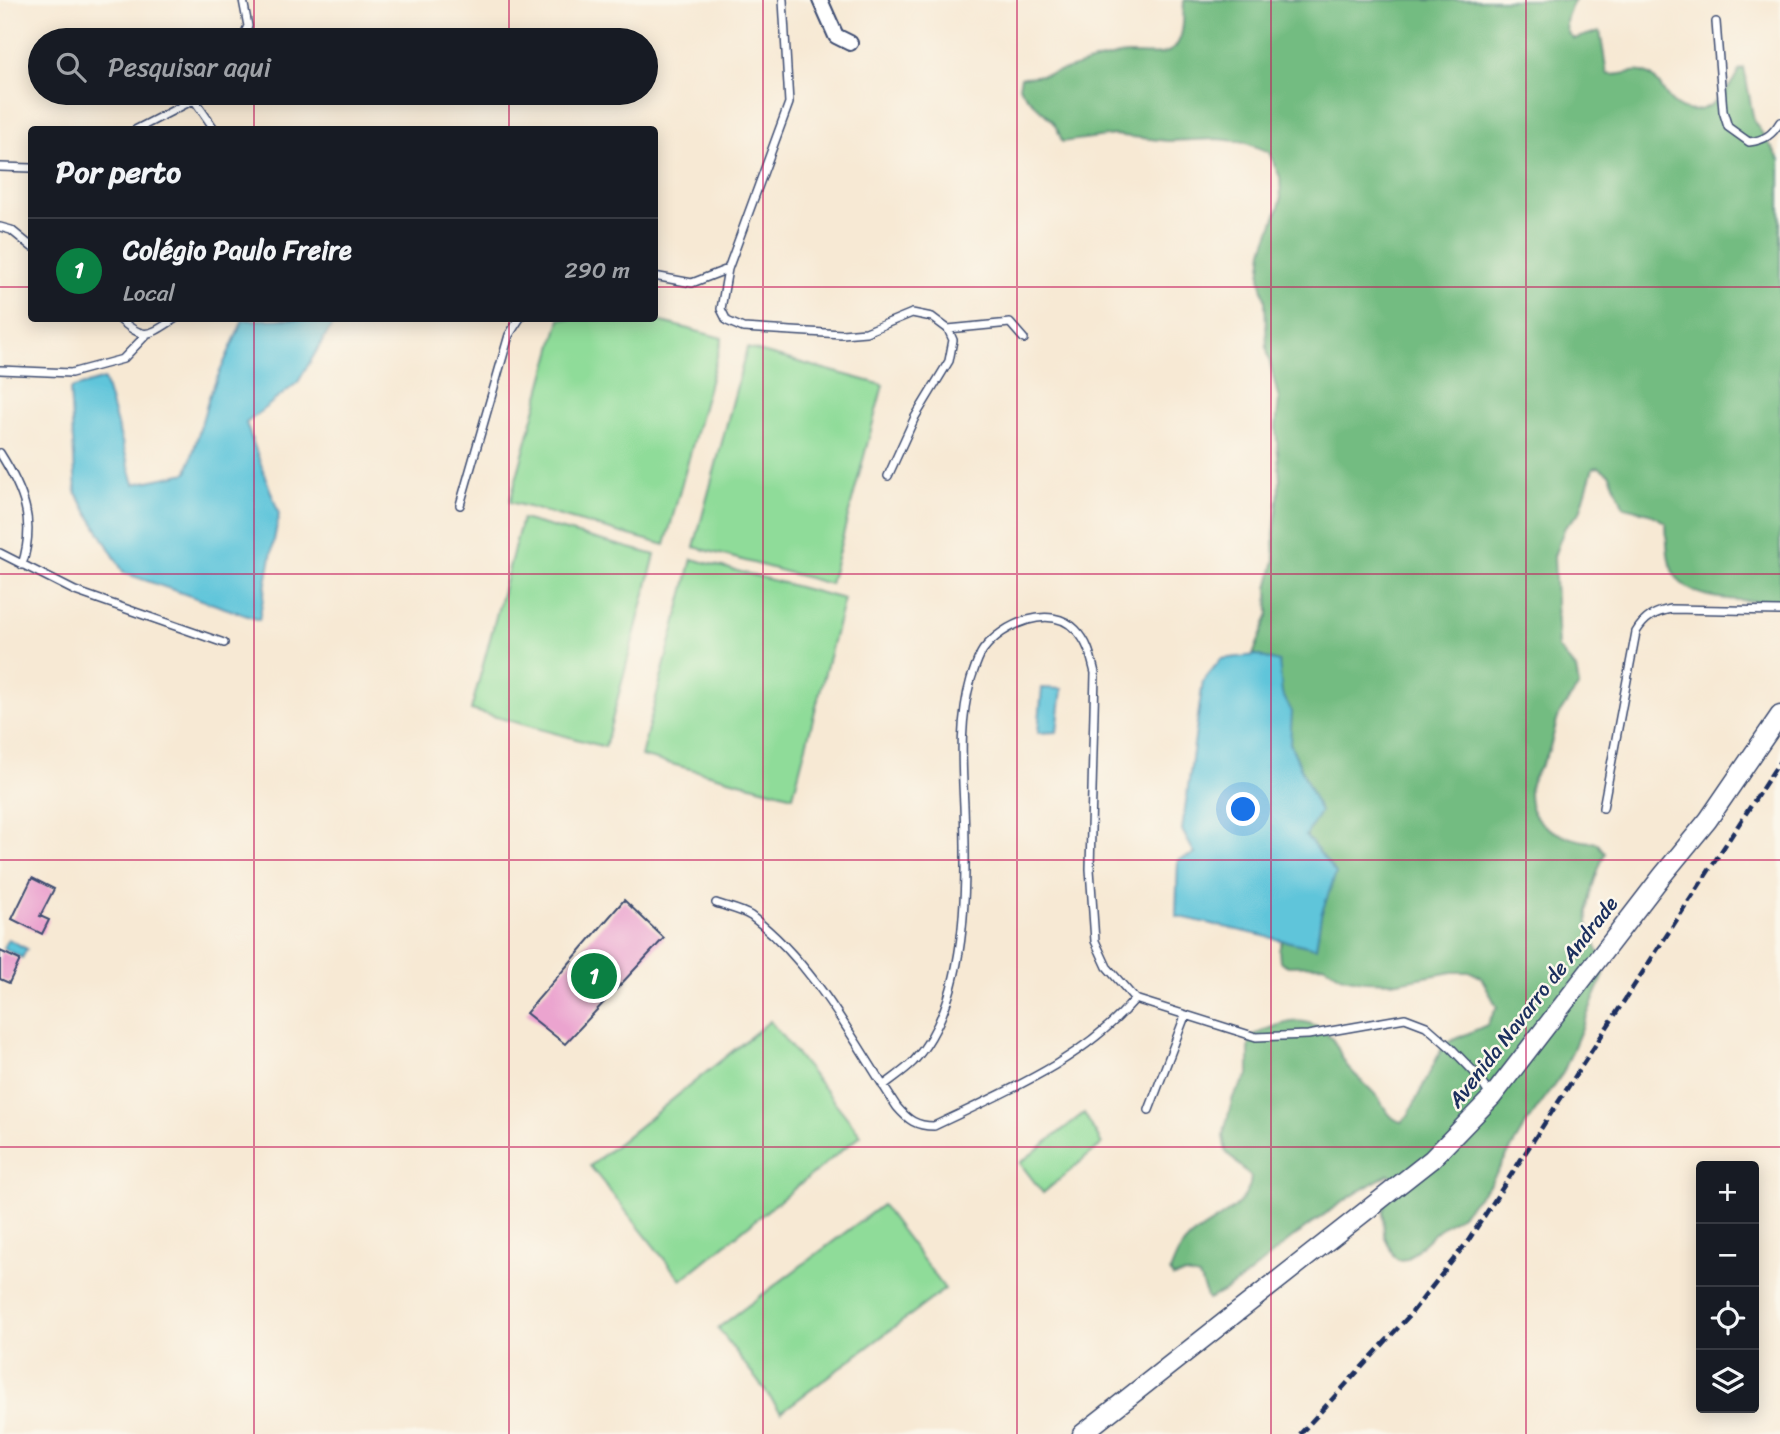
<!DOCTYPE html>
<html lang="pt">
<meta charset="utf-8">
<style>
:root{--surface:#171b24;--page:#242831;--text:#f1f3f6;--muted:#9ea1a6;--line:#363941;--accent:#0b8043}
body{margin:0;font-family:Sriracha,sans-serif;background:var(--page);color:var(--text)}
.controls{position:absolute;right:21px;bottom:21px;display:grid;overflow:hidden;border-radius:7px;box-shadow:0 4px 18px #0003}
.controls button{width:63px;height:63px;display:grid;place-items:center;padding:0;border:0;border-bottom:2px solid var(--line);background:var(--surface);color:var(--text);font:35px sans-serif}
.you{position:absolute;left:1244px;top:810px;width:24px;height:24px;margin:-18px;border:5px solid #fff;border-radius:50%;background:#1a73e8;box-shadow:0 0 0 10px #1a73e833}
.badge{display:grid;place-items:center;width:46px;height:46px;border-radius:50%;background:var(--accent);color:#fff;font-size:23px;font-weight:700}
.pin{position:absolute;translate:-50% -50%;border:4px solid #fff;box-shadow:0 2px 7px #0006}
.list{margin:0;padding:0;list-style:none}
h2{display:flex;justify-content:space-between;align-items:center;height:91px;margin:0;padding:0 28px;font-size:30px}
h2 small{font-size:23px;font-weight:400;color:var(--muted)}
.list li{display:grid;grid-template-columns:46px 1fr auto;gap:21px;align-items:center;box-sizing:border-box;height:105px;padding:0 28px;border-top:2px solid var(--line)}
.list b{display:block;font-size:26px;white-space:nowrap}
.list p{margin:0;font-size:23px;white-space:nowrap;color:var(--muted)}
.list em{font-size:23px;font-style:normal;color:var(--muted)}
.icon{flex:none;width:38px;height:38px;fill:none;stroke:currentColor;stroke-width:2;stroke-linecap:round;stroke-linejoin:round}
.map{position:relative;flex:none;width:1780px;height:1434px;overflow:hidden}
.search{position:absolute;background:var(--surface);box-shadow:0 4px 18px #0003;left:28px;top:28px;width:630px;height:77px;display:flex;align-items:center;gap:18px;box-sizing:border-box;padding:0 24px;border-radius:38px;color:var(--muted);font-size:26px}
.panel{position:absolute;background:var(--surface);box-shadow:0 4px 18px #0003;left:28px;top:126px;width:630px;height:196px;border-radius:7px}
.map>svg:first-child{display:block}
.green{fill:#8fdc99;stroke:#55867c;stroke-width:2}
.forest{fill:#73bc81;stroke:#477670;stroke-width:2}
.water{fill:#5ec5da;stroke:#3c7a9c;stroke-width:2}
.building{fill:#eba4cf}
.lines{fill:none;stroke-linecap:round;stroke-linejoin:round}
.service-casing{stroke:#3c4b70;stroke-width:10}
.minor-casing{stroke:#3c4b70;stroke-width:18}
.tertiary-casing{stroke:#3c4b70;stroke-width:21}
.service{stroke:#fff;stroke-width:7}
.minor{stroke:#fff;stroke-width:14}
.tertiary{stroke:#fff;stroke-width:18}
.rail{stroke:#1b2f5e;stroke-width:4.5;stroke-dasharray:10 5;stroke-linecap:butt}
.grid{fill:none;stroke:#c2185b;stroke-width:2;stroke-opacity:0.55}
.labels{text-anchor:middle;dominant-baseline:central;stroke-width:5;stroke-linejoin:round;paint-order:stroke}
.street-label{font-size:21px;fill:#1b2f5e;stroke:#fbf7ec}
</style>
<div class="map">
<svg width="1780" height="1434" viewBox="0 0 1780 1434">
<rect width="100%" height="100%" fill="#fbf7ec"/>
<filter id="ink" filterUnits="userSpaceOnUse"><feTurbulence type="fractalNoise" baseFrequency=".0143" numOctaves="2"/><feDisplacementMap in="SourceGraphic" scale="14" xChannelSelector="R" yChannelSelector="G"/><feConvolveMatrix kernelMatrix="1 2 1 2 8 2 1 2 1" color-interpolation-filters="sRGB"/></filter>
<filter id="wash" filterUnits="userSpaceOnUse"><feTurbulence type="fractalNoise" baseFrequency=".00686" numOctaves="4" result="noise"/><feDisplacementMap in="SourceGraphic" scale="28" xChannelSelector="R" yChannelSelector="G"/><feGaussianBlur stdDeviation="1.57" result="paint"/><feColorMatrix in="noise" values="0 0 0 0 0 0 0 0 0 0 0 0 0 0 0 0 0 1.4 0 .05"/><feComposite in="paint" operator="in"/></filter>
<g filter="url(#wash)">
<rect width="100%" height="100%" fill="#f7e9d4"/>
<path class="green" d="M560,319H651L722,338L665,545L510,502Z
M747,348L883,385L830,584L694,547Z
M522,519L655,555L605,747L471,710Z
M692,559L844,599L793,796L641,756Z
M770,1021L861,1135L681,1280L590,1166Z
M1084,1113L1102,1144L1043,1193L1020,1163Z
M882,1205L945,1289L781,1412L718,1328Z"/>
<path class="forest" d="M1184,0H1575C1567,13 1560,29 1574,39L1600,31L1607,74C1621,78 1633,67 1648,74C1661,81 1663,95 1673,103C1701,126 1728,93 1739,70L1744,68L1754,121L1780,160V602C1748,599 1683,606 1671,567C1666,554 1667,537 1666,523L1649,513L1624,507L1610,475L1599,467L1593,468L1580,512L1565,527L1554,556L1558,648L1576,669L1579,686C1573,695 1565,704 1560,713C1554,726 1553,742 1547,755C1541,767 1529,780 1529,794C1529,830 1570,840 1597,843L1605,853C1596,874 1586,899 1588,923C1591,942 1604,956 1604,975L1563,1073L1526,1124L1490,1184L1461,1215L1438,1230L1407,1259L1399,1260L1394,1257L1384,1235L1383,1212L1393,1176L1389,1174C1355,1192 1321,1216 1290,1240C1263,1261 1240,1286 1208,1299L1199,1277L1185,1274L1173,1277L1170,1272C1175,1259 1179,1248 1190,1238C1211,1220 1250,1208 1251,1177L1226,1152L1223,1136L1233,1097L1249,1074V1046L1254,1035C1283,1023 1307,1010 1332,1039C1339,1047 1341,1059 1348,1067C1358,1079 1370,1087 1379,1099C1385,1108 1390,1119 1401,1122L1408,1116L1444,1044L1487,1025L1497,1007L1481,977L1471,972H1452L1398,982L1364,981L1343,977L1323,965L1288,966L1280,962L1279,950L1290,914L1250,663L1269,613L1268,588L1275,560L1274,535L1280,481L1276,427L1279,400L1267,350L1265,300L1260,277L1263,250L1281,201L1280,177L1269,152L1244,142L1218,139L1168,141L1114,135L1062,142C1054,112 1033,110 1019,86L1021,77C1058,77 1091,58 1127,54C1142,53 1164,59 1175,47C1185,36 1183,15 1184,0Z"/>
<path class="water" d="M332,318L334,322L298,382L246,423L279,514L259,620L124,573L76,493L70,389L104,379L134,484L187,473L210,394L243,320Z
M1256,655L1279,662L1282,693L1292,712L1290,743L1320,812L1306,836L1336,873L1321,915L1316,948L1176,916L1178,860L1195,854L1182,830L1203,681L1221,659Z
M1042,688L1062,689L1057,732L1038,733Z
M8,939L27,949L22,958L3,948Z"/>
<g id="blocks">
<path class="building" d="M32,878L54,889L40,916L49,920L42,934L12,919Z
M624,900L664,938L565,1044L526,1013Z
M0,951L20,960L9,983L0,979Z"/>
</g>
</g>
<g filter="url(#ink)">
<use href="#blocks" fill-opacity="0" stroke="#3c4b70" stroke-width="2"/>
<g class="lines">
<g class="service-casing">
<path id="service" d="M783,0L789,103L728,269L721,309L727,321L743,328L842,334L866,332L912,313L932,317L948,329L953,340L949,361L915,417L888,476
M1716,22L1723,111L1728,127L1749,142C1765,140 1772,135 1780,122
M242,40L248,26L243,0
M195,101L215,130
M135,130L207,93
M0,167L32,168
M0,227L11,230L32,247
M654,276L692,283L728,269
M118,318C145,341 148,336 176,318
M948,329L1010,323L1024,339
M0,370L71,373L123,359L146,335
M0,453C24,491 36,521 22,565
M460,505L509,335L520,318
M0,553L75,591L224,643
M1603,808L1636,632C1645,617 1655,612 1671,609L1780,611
M716,903C727,907 742,910 751,916C815,964 854,1042 897,1107C908,1120 916,1126 934,1126C1007,1091 1082,1061 1135,999L1256,1037L1308,1035L1405,1018L1426,1026L1451,1048L1476,1074L1491,1097
M883,1086C893,1078 904,1071 913,1062C969,1001 967,884 964,806C962,763 959,721 971,679C974,670 978,657 983,650C1002,624 1051,603 1076,630C1088,642 1091,657 1095,673L1090,869L1095,941L1107,967L1135,999
M1149,1110L1185,1016"/>
</g>
<g class="minor-casing">
<path id="minor" d="M820,0L836,36L850,43"/>
</g>
<g class="tertiary-casing">
<path id="tertiary" d="M1082,1434L1432,1159L1492,1097L1662,876L1708,820L1780,715"/>
</g>
<use href="#service" class="service"/>
<use href="#minor" class="minor"/>
<use href="#tertiary" class="tertiary"/>
<path class="rail" d="M1300,1434L1409,1316L1468,1241L1780,761"/>
</g>
</g>
<path class="grid" d="M254,0V40M509,0V40M763,0V1434M1017,0V1434M1271,0V1434M1526,0V1434M254,93V130M509,93V130M0,287H32M654,287H1780M254,318V1434M509,318V1434M0,574H1780M0,860H1780M0,1147H1780"/>
<g class="labels">
<g class="street-label">
<text transform="translate(1533 1002) rotate(-52)">Avenida Navarro de Andrade</text>
</g>
</g>
</svg>
<div class="controls">
<button>+</button>
<button>−</button>
<button><svg class="icon" aria-label="locate" viewBox="0 0 24 24"><circle cx="12" cy="12" r="6"/><path d="M12 2v4M12 18v4M2 12h4M18 12h4"/></svg></button>
<button><svg class="icon" aria-label="layers" viewBox="0 0 24 24"><path d="M12 4l9 5-9 5-9-5zM3 14l9 5 9-5"/></svg></button>
</div>
<div class="you"></div>
<div class="pin badge" style="left:594px;top:976px">1</div>
<div class="search"><svg class="icon" aria-label="search" viewBox="0 0 24 24"><circle cx="10" cy="10" r="6"/><path d="M15 15l6 6"/></svg>Pesquisar aqui</div>
<section class="panel">
<h2>Por perto<small></small></h2>
<ul class="list">
<li><span class="badge">1</span><div><b>Colégio Paulo Freire</b><p>Local</p></div><em>290 m</em></li>
</ul>
</section>
</div>
